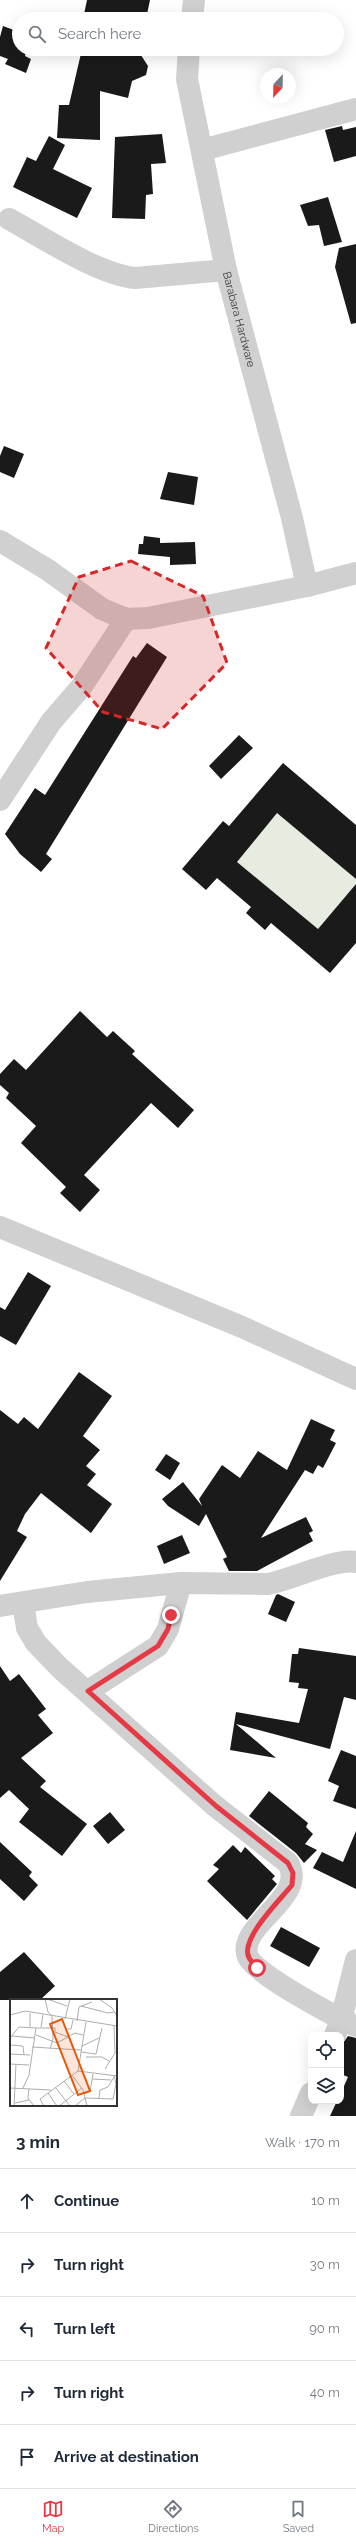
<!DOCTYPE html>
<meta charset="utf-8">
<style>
:root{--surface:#fff;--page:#f2f2f3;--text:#1f2937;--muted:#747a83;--line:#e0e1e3;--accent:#e63946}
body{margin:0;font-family:Raleway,sans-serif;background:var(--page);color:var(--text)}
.controls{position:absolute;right:12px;bottom:12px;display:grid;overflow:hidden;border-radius:8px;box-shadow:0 4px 16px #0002}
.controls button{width:36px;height:36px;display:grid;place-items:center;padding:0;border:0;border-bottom:1px solid var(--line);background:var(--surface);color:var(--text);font:20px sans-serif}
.compass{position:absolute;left:260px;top:68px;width:36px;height:36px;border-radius:50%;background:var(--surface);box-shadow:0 4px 16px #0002;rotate:202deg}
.stop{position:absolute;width:12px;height:12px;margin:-9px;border:3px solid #e63946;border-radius:50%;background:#fff}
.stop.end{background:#e63946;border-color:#fff;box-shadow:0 1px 4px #0008}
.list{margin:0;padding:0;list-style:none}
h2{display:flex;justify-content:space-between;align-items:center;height:52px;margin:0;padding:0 16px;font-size:17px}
h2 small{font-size:13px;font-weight:400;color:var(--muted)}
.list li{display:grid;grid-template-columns:26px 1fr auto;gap:12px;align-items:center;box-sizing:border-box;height:64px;padding:0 16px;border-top:1px solid var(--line)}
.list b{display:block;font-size:15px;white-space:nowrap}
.list em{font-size:13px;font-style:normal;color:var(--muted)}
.icon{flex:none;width:22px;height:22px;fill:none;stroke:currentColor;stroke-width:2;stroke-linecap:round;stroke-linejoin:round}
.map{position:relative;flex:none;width:356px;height:2116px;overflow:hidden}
.search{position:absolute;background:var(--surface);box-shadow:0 4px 16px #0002;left:12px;right:12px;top:12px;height:44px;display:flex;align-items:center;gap:10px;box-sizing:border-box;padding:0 14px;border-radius:22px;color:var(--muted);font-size:15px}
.sheet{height:372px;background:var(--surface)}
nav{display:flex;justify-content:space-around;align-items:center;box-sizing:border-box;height:56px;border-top:1px solid var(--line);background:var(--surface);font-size:11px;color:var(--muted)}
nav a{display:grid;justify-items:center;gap:2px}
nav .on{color:var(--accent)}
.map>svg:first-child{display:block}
.green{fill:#e6ecdf}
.building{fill:#1a1a1a}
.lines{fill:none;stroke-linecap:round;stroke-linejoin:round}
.minor{stroke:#d0d0d0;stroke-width:22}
.route{stroke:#e63946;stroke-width:5}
.marked{fill:#d62828;fill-opacity:0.2;stroke:#d62828;stroke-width:3;stroke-dasharray:8 5;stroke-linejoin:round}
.labels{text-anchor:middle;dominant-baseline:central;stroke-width:4;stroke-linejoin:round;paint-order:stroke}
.street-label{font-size:11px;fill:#333;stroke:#fff}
.inset-road{fill:none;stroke:#adadad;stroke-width:1}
.view{fill:#e8590c;fill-opacity:0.15;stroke:#e8590c;stroke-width:2}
.inset-edge{fill:none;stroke:#333;stroke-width:2}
</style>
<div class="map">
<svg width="356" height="2116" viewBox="0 0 356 2116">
<rect width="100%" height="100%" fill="#fff"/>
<path class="green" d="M277,813L356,879V884L318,929L237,862Z"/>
<path class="building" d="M87,0H150L146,19H83Z
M3,26L19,32V49H27L25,56L31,59L26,73L5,64L8,59L0,56V37Z
M82,49H137L148,66L146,75L132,81L128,98L100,91V140L57,138L59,105H69Z
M342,126L343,130L356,127V156L334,162L325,130Z
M162,134L166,163L151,164L153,194L146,195L145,219L112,218L115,137Z
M49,136L65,145L53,169L92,188L77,218L13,187L27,157L36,161Z
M328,197L342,242L324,246L319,225L308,226L300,205Z
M356,244V323L351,324L335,267L339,248Z
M4,446L24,454L14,478L0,472V456Z
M168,472L198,477L194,505L160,499Z
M144,536L160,538V543L195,542L196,564L170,565V557L138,554L139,544H143Z
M147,643L167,657L46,854L52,859L41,872L20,854L5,834L35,788L45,795L133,656L136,658Z
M239,735L253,748L221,779L209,766Z
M283,763L356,825V879L277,813L237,862L318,929L356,884V943L330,973L271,923L265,930L246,913L251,907L217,878L206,890L182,869L223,821L229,826Z
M80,1011L107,1037L113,1031L135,1051L132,1054L194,1110L178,1128L151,1103L84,1175L100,1190L80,1212L60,1193L66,1187L21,1143L36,1126L6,1098L9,1093L0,1085V1074L14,1059L26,1070Z
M28,1272L51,1286L16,1345L0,1336V1307L5,1310Z
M79,1372L112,1396L83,1436L100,1450L86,1466L96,1474L87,1485L112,1504L91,1533L41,1493L25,1514L17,1531L27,1537L0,1581V1410L18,1424L24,1417L38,1429Z
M311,1419L335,1430L330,1440L336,1443L323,1468L318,1465L313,1474L305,1470L261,1538L306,1517L313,1531L309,1533L313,1541L257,1571H229L223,1559L227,1557L206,1514L199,1526L168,1506L162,1499L183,1482L202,1506L199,1499L222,1465L240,1478L258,1451L287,1470Z
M166,1454L180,1463L170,1480L155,1470Z
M182,1535L190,1553L164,1564L157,1546Z
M278,1594L295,1602L286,1622L268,1614L276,1595Z
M299,1648L356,1656V1700L344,1697L330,1749L236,1724L276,1758L230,1750L236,1712L299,1723L308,1689L298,1688L299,1683L289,1682L292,1654H298Z
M0,1666L10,1681L19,1674L46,1709L38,1715L53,1733L21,1758L46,1781L40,1787L87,1824L62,1856L19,1822L29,1809L9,1790L0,1798Z
M341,1750L356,1756V1809L333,1801L339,1786L328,1781Z
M269,1791L308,1823L306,1827L313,1834L305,1844L317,1850L304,1863L296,1853L249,1816Z
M110,1812L125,1830L108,1844L93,1826Z
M356,1831V1889L313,1868L322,1852L343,1862Z
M0,1842L32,1872L29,1876L38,1885L24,1901L0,1879Z
M233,1845L241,1853L245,1847L275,1876L272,1879L277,1884L247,1920L207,1881L219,1869L213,1865Z
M281,1927L320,1948L309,1967L270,1946Z
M24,1952L55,1986L40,2000H0V1972Z
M348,2036L356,2038V2116H330L337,2101H341V2093L348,2077L341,2074V2046Z"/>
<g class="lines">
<g class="minor">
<path d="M192,19L194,0"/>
<path id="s1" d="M189,49L187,79L226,270L292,518L307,586"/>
<path d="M202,150L356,109"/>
<path d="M9,219C44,238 97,274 135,278L226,270"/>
<path d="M0,541L48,570L102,609L126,619L148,618L307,586L356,573"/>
<path d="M0,800L51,722L82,686L126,619"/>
<path d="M0,1227L242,1327L356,1379"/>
<path d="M23,1603L27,1628L36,1643L60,1668L215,1806L288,1863C309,1898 235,1926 248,1957C256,1975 336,2017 356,2026"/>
<path d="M0,1606L87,1592L181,1583L268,1584C290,1580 336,1558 356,1562"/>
<path d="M88,1691L158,1646L168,1629L181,1583"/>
<path d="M335,2035L341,2020L356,1960"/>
<path d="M301,2116L311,2093"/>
</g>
</g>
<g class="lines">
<path class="route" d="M171,1615L168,1629L158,1646L88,1691L216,1806L288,1863L293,1873L292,1885C280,1900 243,1936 248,1955C249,1960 254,1964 257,1968"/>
</g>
<path class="marked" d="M131,561L203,596L227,663L162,729L103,712L46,648L79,577Z"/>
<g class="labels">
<g class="street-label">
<text stroke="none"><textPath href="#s1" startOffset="276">Barabara Hardware</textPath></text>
</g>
</g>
<g transform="translate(10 1999)">
<rect width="107" height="107" fill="#fff"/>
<path class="inset-road" d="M35,0L38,13L42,17L43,40L40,50M37,0L57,7M89,0L102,9L107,17M71,7L98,14L105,13M0,16L15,12L107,27M55,20L60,0M67,22L69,8L82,3M20,28V14M31,28L33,16M56,30H61L63,21M26,36L47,44L65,34L73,36M2,37L25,39M0,39L9,28L26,29M0,46L13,47L14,56M72,47L89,39M22,48L71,51M71,53L86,55L92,29M0,55L20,56M76,58H92L99,62M0,65L19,66M95,70L105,54L104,27M68,72L76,23M62,76L73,91L77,107M82,80L101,81M54,82L64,95M45,88L60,107M0,89L41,91M13,89L19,76L26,29H45V33L58,38M19,90L18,99L24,107M38,94L47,107M74,95L80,93L83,75M89,99L90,91L98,88L104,78M5,104L19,101M4,107L6,65M34,107L30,100L68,72L107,77M49,107L72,89M65,107L75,99L103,100L106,85L104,76"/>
<path class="view" d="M52,20L80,92L68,96L40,25Z"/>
<rect width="107" height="107" class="inset-edge"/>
</g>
</svg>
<div class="controls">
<button><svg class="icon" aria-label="locate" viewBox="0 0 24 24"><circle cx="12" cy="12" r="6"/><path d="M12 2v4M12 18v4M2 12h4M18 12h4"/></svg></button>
<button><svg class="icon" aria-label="layers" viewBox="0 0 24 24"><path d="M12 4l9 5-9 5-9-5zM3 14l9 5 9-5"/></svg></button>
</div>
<svg class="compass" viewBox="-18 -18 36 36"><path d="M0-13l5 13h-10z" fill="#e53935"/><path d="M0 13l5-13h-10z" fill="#747a83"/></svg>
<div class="stop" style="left:257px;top:1968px"></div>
<div class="stop end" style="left:171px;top:1615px"></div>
<div class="search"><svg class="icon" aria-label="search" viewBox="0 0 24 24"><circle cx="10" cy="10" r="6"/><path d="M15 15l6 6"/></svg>Search here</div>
</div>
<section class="sheet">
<h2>3 min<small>Walk · 170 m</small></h2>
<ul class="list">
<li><svg class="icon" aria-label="ahead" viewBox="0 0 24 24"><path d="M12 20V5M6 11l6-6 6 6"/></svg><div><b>Continue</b></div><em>10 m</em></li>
<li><svg class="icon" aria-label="right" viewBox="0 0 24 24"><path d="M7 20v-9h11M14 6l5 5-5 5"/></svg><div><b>Turn right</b></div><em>30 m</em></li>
<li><svg class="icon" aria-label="left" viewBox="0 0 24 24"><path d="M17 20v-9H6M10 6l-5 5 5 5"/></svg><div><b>Turn left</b></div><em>90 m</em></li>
<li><svg class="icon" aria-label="right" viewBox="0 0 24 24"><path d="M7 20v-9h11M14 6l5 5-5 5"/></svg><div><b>Turn right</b></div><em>40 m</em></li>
<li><svg class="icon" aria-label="arrive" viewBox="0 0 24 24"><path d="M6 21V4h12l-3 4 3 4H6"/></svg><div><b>Arrive at destination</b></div></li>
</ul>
</section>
<nav>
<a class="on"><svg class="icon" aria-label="map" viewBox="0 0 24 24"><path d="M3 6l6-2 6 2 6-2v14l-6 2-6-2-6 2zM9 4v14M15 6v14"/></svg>Map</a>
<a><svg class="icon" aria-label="directions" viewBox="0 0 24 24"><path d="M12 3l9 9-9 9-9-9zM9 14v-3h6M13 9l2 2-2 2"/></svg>Directions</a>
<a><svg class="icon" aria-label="saved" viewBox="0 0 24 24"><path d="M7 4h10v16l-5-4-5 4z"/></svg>Saved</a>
</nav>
